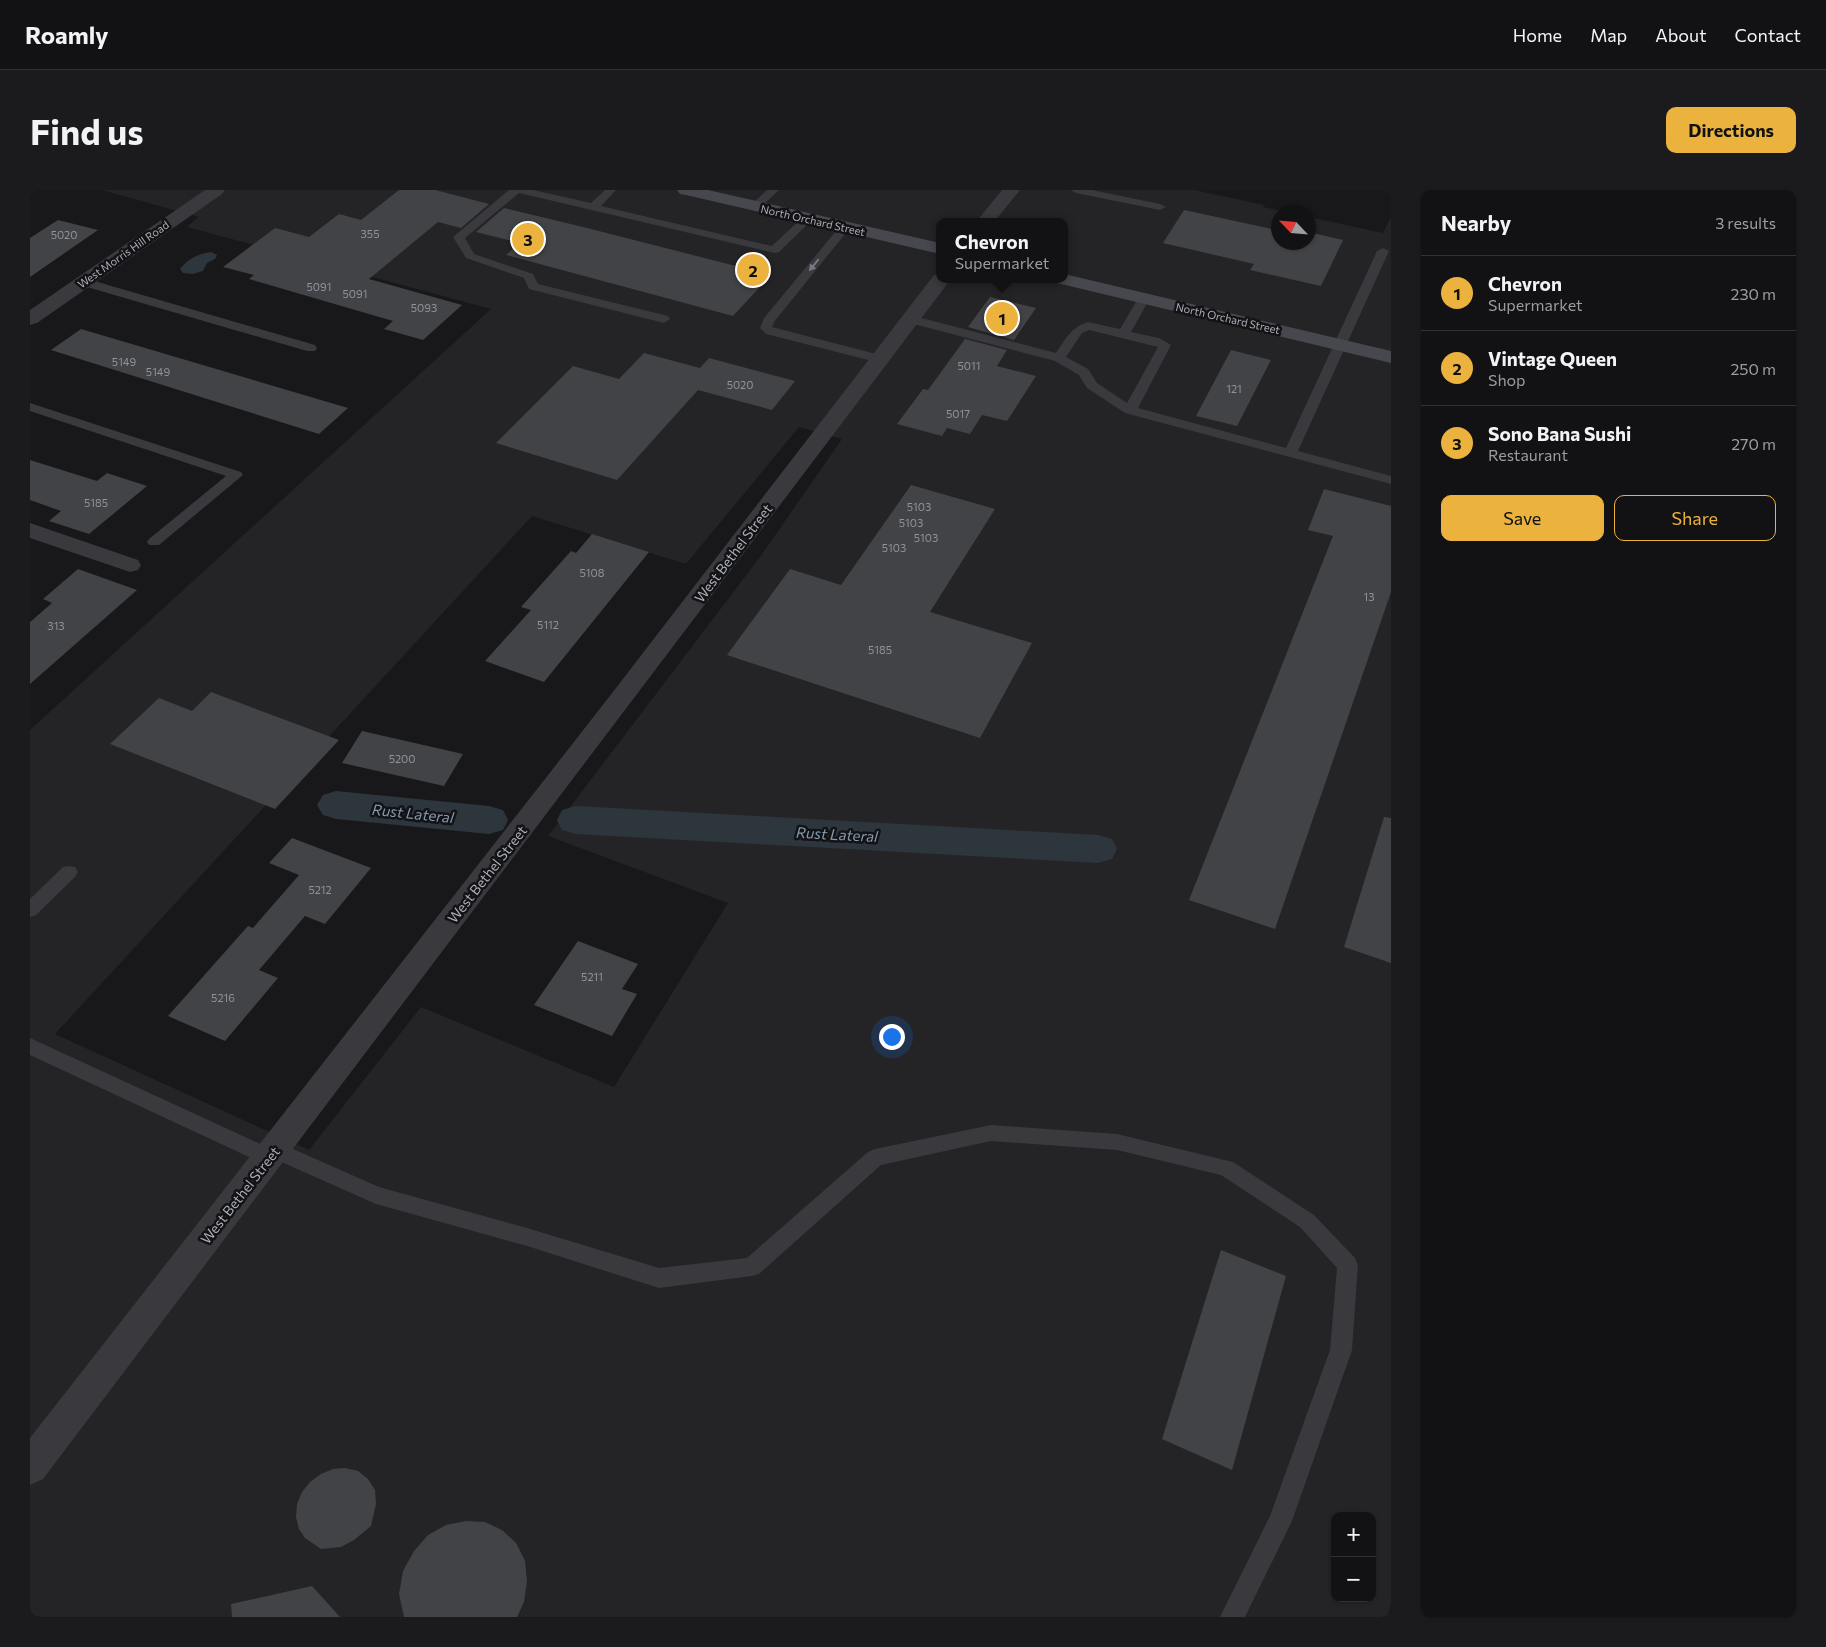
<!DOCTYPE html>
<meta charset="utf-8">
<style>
:root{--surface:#121113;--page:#1b1a1c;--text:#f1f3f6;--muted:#9c9da0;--line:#313133;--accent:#ebb33e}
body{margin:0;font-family:Commissioner,sans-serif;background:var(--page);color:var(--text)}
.controls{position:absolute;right:15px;bottom:15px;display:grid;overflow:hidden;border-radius:10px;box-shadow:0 1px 4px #0004}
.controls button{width:45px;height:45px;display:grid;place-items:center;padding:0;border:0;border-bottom:1px solid var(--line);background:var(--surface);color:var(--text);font:25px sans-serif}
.compass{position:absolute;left:1241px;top:15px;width:45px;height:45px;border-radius:50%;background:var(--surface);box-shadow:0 1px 4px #0004;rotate:296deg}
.you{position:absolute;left:861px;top:846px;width:18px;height:18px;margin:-12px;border:4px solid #fff;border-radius:50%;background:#1a73e8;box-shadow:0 0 0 8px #1a73e833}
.badge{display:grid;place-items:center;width:32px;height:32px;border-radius:50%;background:var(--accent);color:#111;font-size:16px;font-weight:700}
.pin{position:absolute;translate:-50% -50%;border:2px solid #fff;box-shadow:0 1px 5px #0006}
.popup{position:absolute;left:906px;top:28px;width:132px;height:65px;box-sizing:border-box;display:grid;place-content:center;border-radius:10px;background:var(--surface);filter:drop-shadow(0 1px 4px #0005);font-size:16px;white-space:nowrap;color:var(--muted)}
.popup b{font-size:19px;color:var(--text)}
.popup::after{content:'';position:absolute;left:50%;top:100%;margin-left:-10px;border:10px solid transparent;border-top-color:var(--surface)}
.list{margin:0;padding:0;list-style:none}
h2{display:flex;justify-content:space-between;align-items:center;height:65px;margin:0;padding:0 20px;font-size:21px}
h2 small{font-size:16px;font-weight:400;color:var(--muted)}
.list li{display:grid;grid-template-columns:32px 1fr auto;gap:15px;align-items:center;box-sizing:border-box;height:75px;padding:0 20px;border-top:1px solid var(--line)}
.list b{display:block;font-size:19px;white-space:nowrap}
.list p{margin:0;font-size:16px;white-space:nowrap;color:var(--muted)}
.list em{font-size:16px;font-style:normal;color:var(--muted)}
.actions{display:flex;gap:10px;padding:15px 20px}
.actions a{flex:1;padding:11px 0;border:1px solid var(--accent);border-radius:10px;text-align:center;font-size:18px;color:var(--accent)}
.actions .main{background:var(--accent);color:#111}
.map{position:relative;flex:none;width:1361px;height:1427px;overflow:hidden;border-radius:10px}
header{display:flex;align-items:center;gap:30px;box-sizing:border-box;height:70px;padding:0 25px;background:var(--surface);border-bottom:1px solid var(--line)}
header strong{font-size:24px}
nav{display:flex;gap:28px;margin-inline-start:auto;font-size:18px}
.intro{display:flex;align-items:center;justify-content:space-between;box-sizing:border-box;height:120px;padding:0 30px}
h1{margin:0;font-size:35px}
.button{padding:12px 22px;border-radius:10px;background:var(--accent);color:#111;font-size:18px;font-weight:700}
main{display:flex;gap:30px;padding:0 30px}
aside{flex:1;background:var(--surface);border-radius:10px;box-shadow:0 1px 4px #0004}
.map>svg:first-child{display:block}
.built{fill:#242426;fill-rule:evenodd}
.water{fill:#2e363d}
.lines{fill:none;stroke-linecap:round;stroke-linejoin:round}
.canal{fill:#2e363d;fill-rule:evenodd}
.building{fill:#424346}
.lane{fill:#39393e;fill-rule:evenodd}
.street{fill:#39393e;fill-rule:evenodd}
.secondary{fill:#47484e;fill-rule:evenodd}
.oneway{fill:#777982}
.labels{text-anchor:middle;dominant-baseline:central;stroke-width:5;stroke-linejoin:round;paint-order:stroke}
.far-street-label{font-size:11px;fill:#aaaeb9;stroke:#131214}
.number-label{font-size:11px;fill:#90939c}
.street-label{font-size:14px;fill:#aaaeb9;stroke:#131214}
.water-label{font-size:15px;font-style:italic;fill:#839bb2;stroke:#131214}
</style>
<header>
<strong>Roamly</strong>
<nav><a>Home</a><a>Map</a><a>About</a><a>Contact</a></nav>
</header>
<div class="intro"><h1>Find us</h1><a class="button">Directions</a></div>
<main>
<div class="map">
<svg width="1361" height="1427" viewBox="0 0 1361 1427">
<rect width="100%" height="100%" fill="#181719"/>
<path class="built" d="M72,0H1164L1234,15L1233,17L1258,22H1248V52H1278L1279,27L1353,43L1361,27V1412L1358,1427H0V540L461,119L157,37L169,27ZM910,32H1034V89H910ZM769,237L812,249L730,367L518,646L698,713L584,897L391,817L279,960L25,844L502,326L656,374ZM1305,1326H1342V1408H1305Z"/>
<path class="water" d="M181,62L187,65L185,69L177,73L173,81L163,84L153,83L150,79C159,68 168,64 181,62Z"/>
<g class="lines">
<path class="canal" d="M306,601L459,616L473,620L478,630L473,640L459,644L306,629L293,625L287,615L293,605Z
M546,616L1068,645L1082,649L1087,659L1082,669L1068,673L546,644L532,640L527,630L532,620Z"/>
</g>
<path class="building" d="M369,0H405L459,14L431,38L408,32L339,89L432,115L393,150L354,139L363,131L219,89L224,85L193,77L245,38L279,47L309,24L331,30Z
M474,18L553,37L741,85L703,126L476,65L490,53L446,42Z
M1154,20L1242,39L1245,35H1248V52H1278V42L1313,50L1291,96L1220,80L1224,74L1133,53Z
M28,30L68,40L0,87V48Z
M960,107L1006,118L984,150L938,137Z
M51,139L318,218L289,244L21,160Z
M935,149L977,160L967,176L1006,186L977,231L952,225L940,244L917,238L912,246L867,234L893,199L898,200Z
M1201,160L1241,170L1207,236L1166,226Z
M614,163L670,178L679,168L765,191L742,220L668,200L587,290L466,253L543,176L589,189Z
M0,270L67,291L77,283L117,296L59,344L19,331L31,321L0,310Z
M881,295L965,319L900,422L1002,453L950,548L697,465L760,379L811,395Z
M1294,299L1361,316V402L1245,739L1159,710L1303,346L1278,340Z
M562,344L619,362L514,492L455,471L501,420L491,417L541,361L546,363Z
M48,379L107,400L0,494V432L22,413L13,409Z
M181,502L309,550L245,619L80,554L129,508L162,521Z
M332,541L433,564L414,596L312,573Z
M1354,627L1361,628V773L1314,757Z
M262,648L341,678L295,734L275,726L229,780L248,788L195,851L138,826L218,736L223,738L269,685L239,673Z
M548,751L608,774L592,799L607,804L582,846L504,815Z
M1191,1060L1256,1086L1202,1280L1132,1249Z
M315,1278L328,1281L338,1289L345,1300L346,1314L341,1336L324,1350L311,1357L291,1359L275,1348L269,1339L266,1327L267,1314L272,1302L280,1292L291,1284L303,1279Z
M436,1331L455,1332L472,1340L486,1353L495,1371L497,1391L494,1412L487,1427H374L369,1404L373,1381L384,1361L398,1345L416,1335Z
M282,1396L310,1427H202L201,1414Z"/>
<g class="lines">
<path class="lane" d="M479,0H503L561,13L575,0H586L571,16L742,56L774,26H782L784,28L749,62L745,63L489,3L435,48L444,64L503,84L508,94L638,126L640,129L634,133L499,99L494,88L436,68L423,47Z
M737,0H749L730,18H722L720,16L722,14Z
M1041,0H1062L1130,14L1136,17L1130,20L1046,3Z
M815,34L819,35L821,37L819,39L744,132L742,137L854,166L856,169L854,172L850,173L736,144L730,138L734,128L811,35Z
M1353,58L1359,61L1268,261L1361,286V294L1095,223L1057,198L1049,185L1025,171L876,132L874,129L880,125L1026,163C1035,150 1041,137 1058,132L1090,139L1110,105H1118L1120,108L1101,142L1129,148L1141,155L1108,218L1256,258L1347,61ZM1059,140L1128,157L1097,213L1067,193L1058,179L1036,167L1052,143Z
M54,88L285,155L287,158L285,161H277L50,95L48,92L50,89Z
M0,213L211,282L213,285L129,355H119L117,352L119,349L196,286L0,221Z
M39,676L45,677L48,682L45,687L6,725L0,727V709L33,677Z
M0,848L237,957L238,954L245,951L349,997L497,1038L629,1078L717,1068L838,962L845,959L961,935L1087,944L1203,972L1284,1025L1325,1068L1328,1075L1322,1160L1262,1331L1215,1427H1190L1240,1326L1300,1160L1307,1078L1270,1037L1191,985L1087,960L961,951L851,975L729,1084L722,1086L629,1098L497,1056L346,1014L247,970L246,973L239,976L232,973L0,865Z"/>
<path class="street" d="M175,0H195L192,4L7,133L0,135V120Z
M972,0H990L964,32H946Z
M910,84V89H920L918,93L13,1289L0,1295V1248L579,507L904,85Z
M0,333L108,370L111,375L108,380L100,382L0,348Z"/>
<path class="secondary" d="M647,0H678L910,53V64L656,5L650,4Z
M1034,84L1361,161V173L1027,93L1025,89H1034Z"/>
</g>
<defs><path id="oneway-solid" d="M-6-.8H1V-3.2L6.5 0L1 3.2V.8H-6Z" transform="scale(1.25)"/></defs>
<use class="oneway" href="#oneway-solid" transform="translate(784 75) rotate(129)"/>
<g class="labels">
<g class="far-street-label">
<text transform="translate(783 30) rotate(13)">North Orchard Street</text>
<text transform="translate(93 64) rotate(-35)">West Morris Hill Road</text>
<text transform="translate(1198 128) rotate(13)">North Orchard Street</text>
</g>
<g class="number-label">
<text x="340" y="43">355</text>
<text x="34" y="44">5020</text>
<text x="289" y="96">5091</text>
<text x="325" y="103">5091</text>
<text x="394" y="117">5093</text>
<text x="94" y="171">5149</text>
<text x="939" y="175">5011</text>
<text x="128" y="181">5149</text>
<text x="710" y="194">5020</text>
<text x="1204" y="198">121</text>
<text x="928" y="223">5017</text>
<text x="66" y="312">5185</text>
<text x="889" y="316">5103</text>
<text x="881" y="332">5103</text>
<text x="896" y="347">5103</text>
<text x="864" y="357">5103</text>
<text x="562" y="382">5108</text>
<text x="1339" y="406">13</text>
<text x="518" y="434">5112</text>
<text x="26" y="435">313</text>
<text x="850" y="459">5185</text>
<text x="372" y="568">5200</text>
<text x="290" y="699">5212</text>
<text x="562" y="786">5211</text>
<text x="193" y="807">5216</text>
</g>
<g class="street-label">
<text transform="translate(703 363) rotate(-53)">West Bethel Street</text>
<text transform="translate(457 684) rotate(-52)">West Bethel Street</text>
<text transform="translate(210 1005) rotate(-52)">West Bethel Street</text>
</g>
<g class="water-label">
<text transform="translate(383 623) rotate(6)">Rust Lateral</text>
<text transform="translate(807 644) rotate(3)">Rust Lateral</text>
</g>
</g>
</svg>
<div class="controls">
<button>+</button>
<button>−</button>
</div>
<svg class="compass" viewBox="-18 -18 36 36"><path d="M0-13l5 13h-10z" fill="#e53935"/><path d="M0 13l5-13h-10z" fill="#9c9da0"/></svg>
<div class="you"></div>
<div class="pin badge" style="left:972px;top:128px">1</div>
<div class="popup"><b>Chevron</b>Supermarket</div>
<div class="pin badge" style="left:723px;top:80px">2</div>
<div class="pin badge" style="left:498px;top:49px">3</div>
</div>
<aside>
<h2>Nearby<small>3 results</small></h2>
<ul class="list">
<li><span class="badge">1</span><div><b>Chevron</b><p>Supermarket</p></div><em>230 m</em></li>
<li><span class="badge">2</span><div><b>Vintage Queen</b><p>Shop</p></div><em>250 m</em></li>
<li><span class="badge">3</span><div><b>Sono Bana Sushi</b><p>Restaurant</p></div><em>270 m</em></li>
</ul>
<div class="actions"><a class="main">Save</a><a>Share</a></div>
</aside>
</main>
